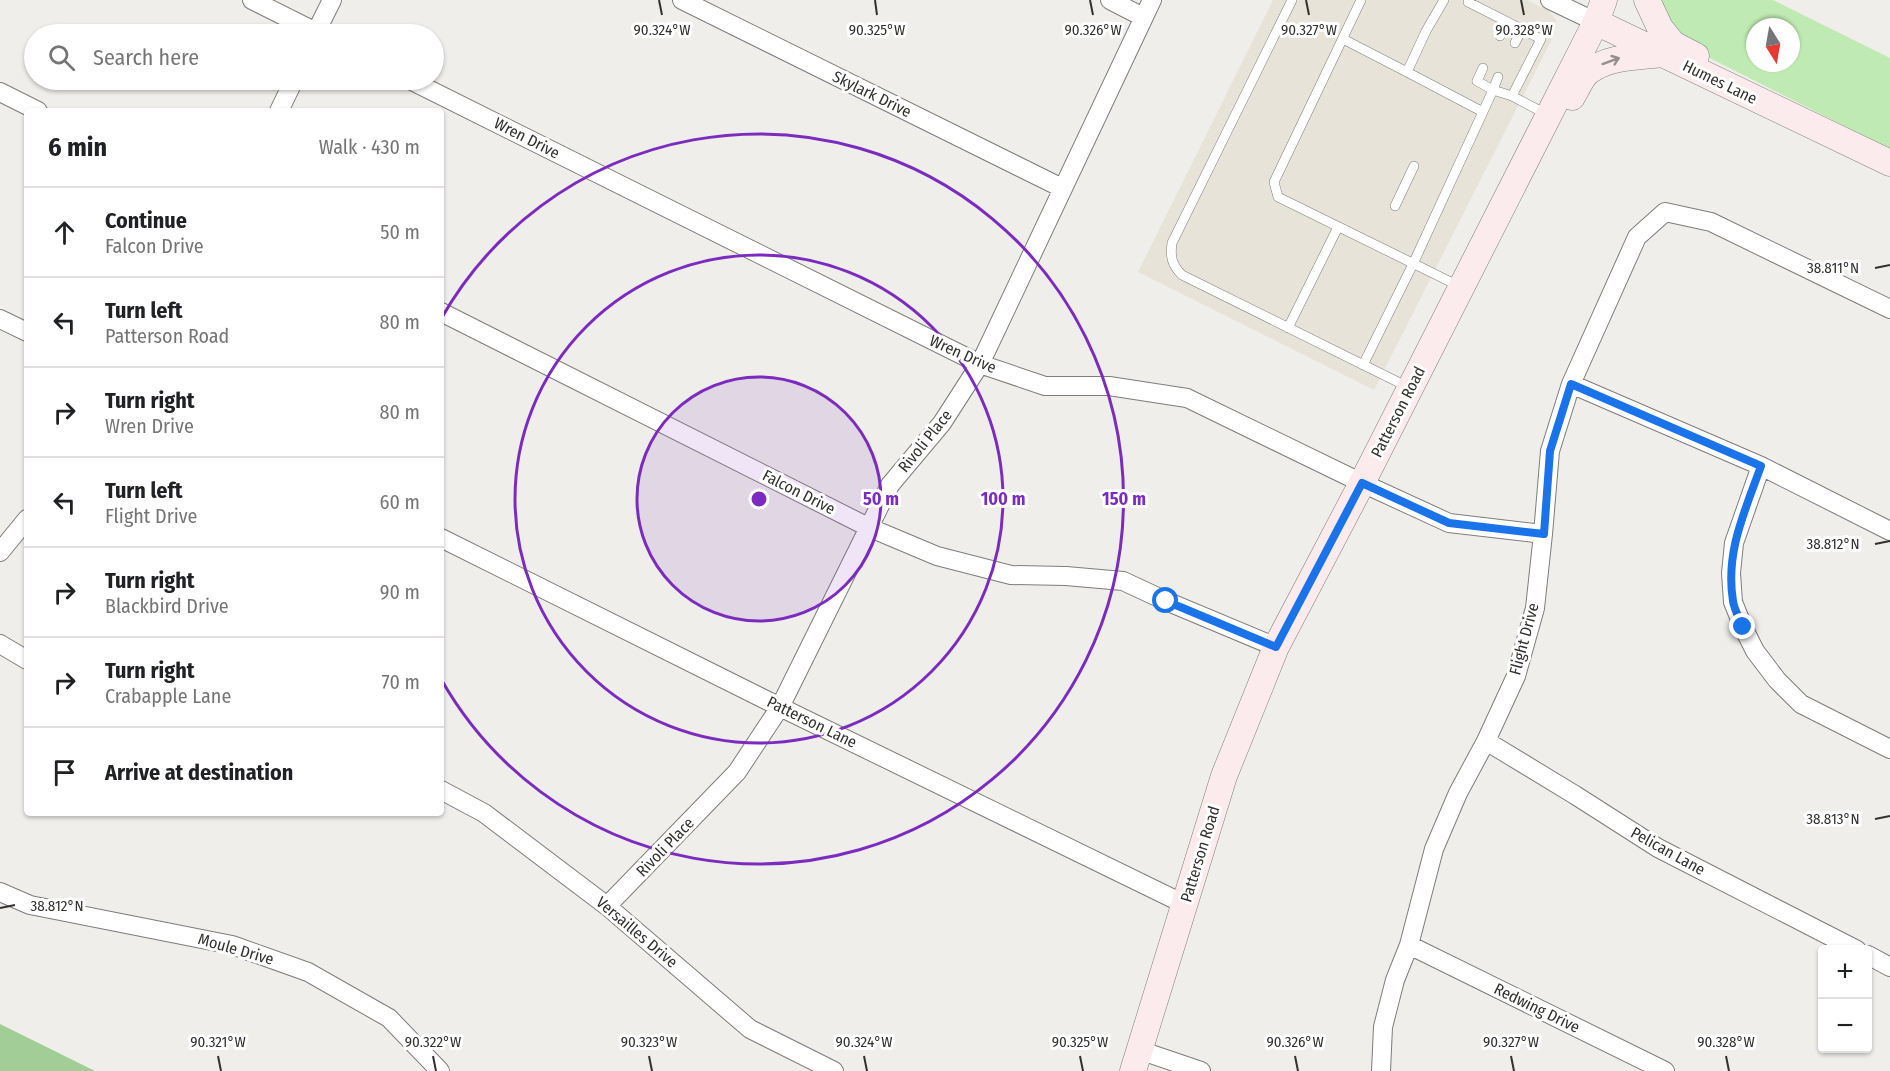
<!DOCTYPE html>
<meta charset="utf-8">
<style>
:root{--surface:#fff;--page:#f2f2f2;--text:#202124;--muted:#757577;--line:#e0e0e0}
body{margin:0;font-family:"Fira Sans Condensed",sans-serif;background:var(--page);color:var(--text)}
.controls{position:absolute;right:18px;bottom:18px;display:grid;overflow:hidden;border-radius:6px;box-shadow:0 2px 4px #0004}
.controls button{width:54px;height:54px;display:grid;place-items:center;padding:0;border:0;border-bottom:2px solid var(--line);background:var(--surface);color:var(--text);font:30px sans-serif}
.compass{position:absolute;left:1746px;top:18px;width:54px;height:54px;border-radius:50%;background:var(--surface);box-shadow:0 2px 4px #0004;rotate:169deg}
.stop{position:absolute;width:18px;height:18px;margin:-14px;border:4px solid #1a73e8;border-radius:50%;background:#fff}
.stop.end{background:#1a73e8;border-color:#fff;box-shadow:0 2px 6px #0008}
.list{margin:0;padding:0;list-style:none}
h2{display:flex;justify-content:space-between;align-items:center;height:78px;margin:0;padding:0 24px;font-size:26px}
h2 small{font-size:20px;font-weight:400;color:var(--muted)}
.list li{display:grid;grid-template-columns:39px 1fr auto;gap:18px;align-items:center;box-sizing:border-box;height:90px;padding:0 24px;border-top:2px solid var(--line)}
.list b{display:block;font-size:22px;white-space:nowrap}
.list p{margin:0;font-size:20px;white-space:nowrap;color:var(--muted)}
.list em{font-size:20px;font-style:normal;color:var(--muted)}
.icon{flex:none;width:33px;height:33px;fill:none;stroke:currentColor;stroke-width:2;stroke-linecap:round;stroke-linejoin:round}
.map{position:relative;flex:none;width:1890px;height:1071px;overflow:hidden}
.search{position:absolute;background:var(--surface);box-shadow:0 2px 4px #0004;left:24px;top:24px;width:420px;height:66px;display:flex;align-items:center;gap:15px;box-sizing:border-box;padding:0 21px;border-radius:33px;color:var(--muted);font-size:22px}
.panel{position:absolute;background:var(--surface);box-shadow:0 2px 4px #0004;left:24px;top:108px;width:420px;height:708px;border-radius:6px}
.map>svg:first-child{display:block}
.built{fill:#e8e3d8}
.green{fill:#c0eab3;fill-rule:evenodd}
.forest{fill:#a3cd96}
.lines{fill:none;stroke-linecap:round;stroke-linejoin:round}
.lane-casing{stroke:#7f7d7a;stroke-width:10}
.street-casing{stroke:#7f7d7a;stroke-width:20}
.secondary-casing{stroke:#7f7d7a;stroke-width:27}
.lane{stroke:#fff;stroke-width:9}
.street{stroke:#fff;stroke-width:18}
.secondary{stroke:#fcebed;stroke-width:26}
.oneway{stroke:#968e8e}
.route{stroke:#1a73e8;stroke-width:8}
.ticks{fill:none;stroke:#31312f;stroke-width:2}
.ring{fill:none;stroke:#7b2cbf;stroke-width:3}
.labels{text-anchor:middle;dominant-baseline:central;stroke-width:6;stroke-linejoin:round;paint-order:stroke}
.street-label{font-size:16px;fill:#31312f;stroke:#fff}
.ticks-label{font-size:15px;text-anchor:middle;fill:#31312f;stroke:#fff;stroke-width:6;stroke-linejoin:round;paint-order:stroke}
.centre{fill:#7b2cbf;stroke:#fff;stroke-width:3}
.ring-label{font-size:18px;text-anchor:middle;font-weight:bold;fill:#7b2cbf;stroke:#fff;stroke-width:6;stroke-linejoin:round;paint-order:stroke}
</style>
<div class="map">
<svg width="1890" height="1071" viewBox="0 0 1890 1071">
<rect width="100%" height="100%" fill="#efeeea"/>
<path class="built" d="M1273,0H1527L1549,11L1556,20L1555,33L1374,390L1138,272Z"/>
<path class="green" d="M1652,0H1773L1890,58V149L1682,44ZM1755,27H1791V63H1755Z"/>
<path class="forest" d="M0,1024L95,1071H0Z"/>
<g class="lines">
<g class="lane-casing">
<path id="lane" d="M1292,0L1172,243C1170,257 1172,265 1182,275L1408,387
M1361,0L1274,182L1278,197L1459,286
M1444,0L1426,31L1407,72L1483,112
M1470,0L1468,2L1541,39L1512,96L1546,114
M1500,36L1507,22
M1343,39L1407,72
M1515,43L1522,29
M1483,68L1477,81L1493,90L1498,77
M1395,206L1414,166
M1288,328L1338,227
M1363,365L1413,264L1493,90L1512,96"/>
</g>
<g class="street-casing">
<path id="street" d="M252,0L320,34
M682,0L1062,188
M1110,0L1143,17
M1550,0L1596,22
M315,34L332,0
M410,80L980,364L1045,386H1109L1187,398L1362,483L1449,523L1543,534
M0,92L38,111
M279,111L294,80
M441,312L868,527L937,556L1011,575L1066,576L1123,581L1166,601L1276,647
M0,319L27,332
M1571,384L1761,466L1890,531
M1761,466L1734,543L1731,573L1733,602L1743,627L1755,651L1777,680L1801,704L1890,749
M441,538L780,707L1184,904
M0,552L27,519
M0,644L27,660
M1486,741L1575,795L1658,848L1857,950
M441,790L484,813L607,906L750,1029L834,1071
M0,892L30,905L232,945L308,972L389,1018L440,1071
M607,906L737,772L780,707L890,485L942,423L980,364L1152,0
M1409,945L1665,1071
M1868,955L1890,967
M1139,1050L1201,1071
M1381,1071L1383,1027L1395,980L1409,945L1434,849L1458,793L1486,741L1516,676L1535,608L1543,534L1550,451L1571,384L1637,237L1665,212L1711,222L1890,309"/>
</g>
<g class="secondary-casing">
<path id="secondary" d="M1647,0L1660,28L1673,44L1696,56
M1596,22L1890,163
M1572,97C1577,89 1581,78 1588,72C1609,56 1637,57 1662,54
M1133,1071L1224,776L1276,647L1362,483L1596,22L1604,0"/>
</g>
<use href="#lane" class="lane"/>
<use href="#street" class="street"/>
<use href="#secondary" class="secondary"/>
</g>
<defs><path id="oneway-shaft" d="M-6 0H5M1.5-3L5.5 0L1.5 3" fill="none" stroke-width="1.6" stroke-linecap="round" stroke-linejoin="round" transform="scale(1.5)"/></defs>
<use class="oneway" href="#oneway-shaft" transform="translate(1611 61) rotate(-20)"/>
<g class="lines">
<path class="route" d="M1166,601L1276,647L1362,483L1449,523L1544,534L1550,451L1571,384L1761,466C1745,511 1725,552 1733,601C1734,609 1739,618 1743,627"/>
</g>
<path class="ticks" d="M659,0L662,15M875,0L877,15M1090,0L1093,15M1306,0L1309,15M1521,0L1524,15M1875,268L1890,265M1875,544L1890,541M1875,819L1890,816M0,908L15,905M218,1056L221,1071M433,1056L436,1071M649,1056L652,1071M864,1056L867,1071M1080,1056L1083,1071M1295,1056L1298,1071M1511,1056L1514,1071M1726,1056L1729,1071"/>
<circle cx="759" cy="499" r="122" fill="#7b2cbf" fill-opacity=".12"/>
<g class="ring">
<circle cx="759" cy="499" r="122"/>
<circle cx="759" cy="499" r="244"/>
<path d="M441 319A365 365 0 1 1 441 679"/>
</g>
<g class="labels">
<g class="street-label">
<text transform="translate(1720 82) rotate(26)">Humes Lane</text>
<text transform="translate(872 94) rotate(26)">Skylark Drive</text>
<text transform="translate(527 138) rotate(27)">Wren Drive</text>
<text transform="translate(963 354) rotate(24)">Wren Drive</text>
<text transform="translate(1398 412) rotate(-63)">Patterson Road</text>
<text transform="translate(925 441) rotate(-51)">Rivoli Place</text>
<text transform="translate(799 492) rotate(27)">Falcon Drive</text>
<text transform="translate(1524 639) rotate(-75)">Flight Drive</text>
<text transform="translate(812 722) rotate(26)">Patterson Lane</text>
<text transform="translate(665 847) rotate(-46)">Rivoli Place</text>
<text transform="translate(1668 851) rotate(29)">Pelican Lane</text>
<text transform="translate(1200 854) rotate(-73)">Patterson Road</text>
<text transform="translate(637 932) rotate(40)">Versailles Drive</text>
<text transform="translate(236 949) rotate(16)">Moule Drive</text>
<text transform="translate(1537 1008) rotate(26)">Redwing Drive</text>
</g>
</g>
<g class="ticks-label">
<text x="662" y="35">90.324°W</text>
<text x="877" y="35">90.325°W</text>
<text x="1093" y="35">90.326°W</text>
<text x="1309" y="35">90.327°W</text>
<text x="1524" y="35">90.328°W</text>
<text x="1833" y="273">38.811°N</text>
<text x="1833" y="549">38.812°N</text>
<text x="1833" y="824">38.813°N</text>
<text x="57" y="911">38.812°N</text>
<text x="218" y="1047">90.321°W</text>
<text x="433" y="1047">90.322°W</text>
<text x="649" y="1047">90.323°W</text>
<text x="864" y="1047">90.324°W</text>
<text x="1080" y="1047">90.325°W</text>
<text x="1295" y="1047">90.326°W</text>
<text x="1511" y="1047">90.327°W</text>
<text x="1726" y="1047">90.328°W</text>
</g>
<circle cx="759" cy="499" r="9" class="centre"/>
<g class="ring-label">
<text x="881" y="505">50 m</text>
<text x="1003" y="505">100 m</text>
<text x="1124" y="505">150 m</text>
</g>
</svg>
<div class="controls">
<button>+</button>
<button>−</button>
</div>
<svg class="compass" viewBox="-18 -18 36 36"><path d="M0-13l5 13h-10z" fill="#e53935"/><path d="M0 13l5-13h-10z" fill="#757577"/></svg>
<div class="stop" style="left:1166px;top:601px"></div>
<div class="stop end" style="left:1743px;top:627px"></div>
<div class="search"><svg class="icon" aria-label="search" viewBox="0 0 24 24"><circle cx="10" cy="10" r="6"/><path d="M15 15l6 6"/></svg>Search here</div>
<section class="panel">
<h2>6 min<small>Walk · 430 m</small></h2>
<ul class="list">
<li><svg class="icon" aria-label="ahead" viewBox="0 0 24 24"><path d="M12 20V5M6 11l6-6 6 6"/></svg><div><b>Continue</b><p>Falcon Drive</p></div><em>50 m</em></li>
<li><svg class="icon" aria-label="left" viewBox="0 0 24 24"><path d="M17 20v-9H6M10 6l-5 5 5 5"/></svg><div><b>Turn left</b><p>Patterson Road</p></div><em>80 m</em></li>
<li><svg class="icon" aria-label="right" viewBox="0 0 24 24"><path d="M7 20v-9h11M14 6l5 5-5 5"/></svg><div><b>Turn right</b><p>Wren Drive</p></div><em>80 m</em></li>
<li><svg class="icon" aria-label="left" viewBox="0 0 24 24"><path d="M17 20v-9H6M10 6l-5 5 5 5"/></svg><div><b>Turn left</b><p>Flight Drive</p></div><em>60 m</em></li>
<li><svg class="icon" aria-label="right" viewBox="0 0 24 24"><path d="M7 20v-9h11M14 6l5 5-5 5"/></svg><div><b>Turn right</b><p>Blackbird Drive</p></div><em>90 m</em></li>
<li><svg class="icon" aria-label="right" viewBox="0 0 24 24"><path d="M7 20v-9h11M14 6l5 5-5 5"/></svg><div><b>Turn right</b><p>Crabapple Lane</p></div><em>70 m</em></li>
<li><svg class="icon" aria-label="arrive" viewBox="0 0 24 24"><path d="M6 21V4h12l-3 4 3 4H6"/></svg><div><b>Arrive at destination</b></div></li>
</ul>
</section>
</div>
